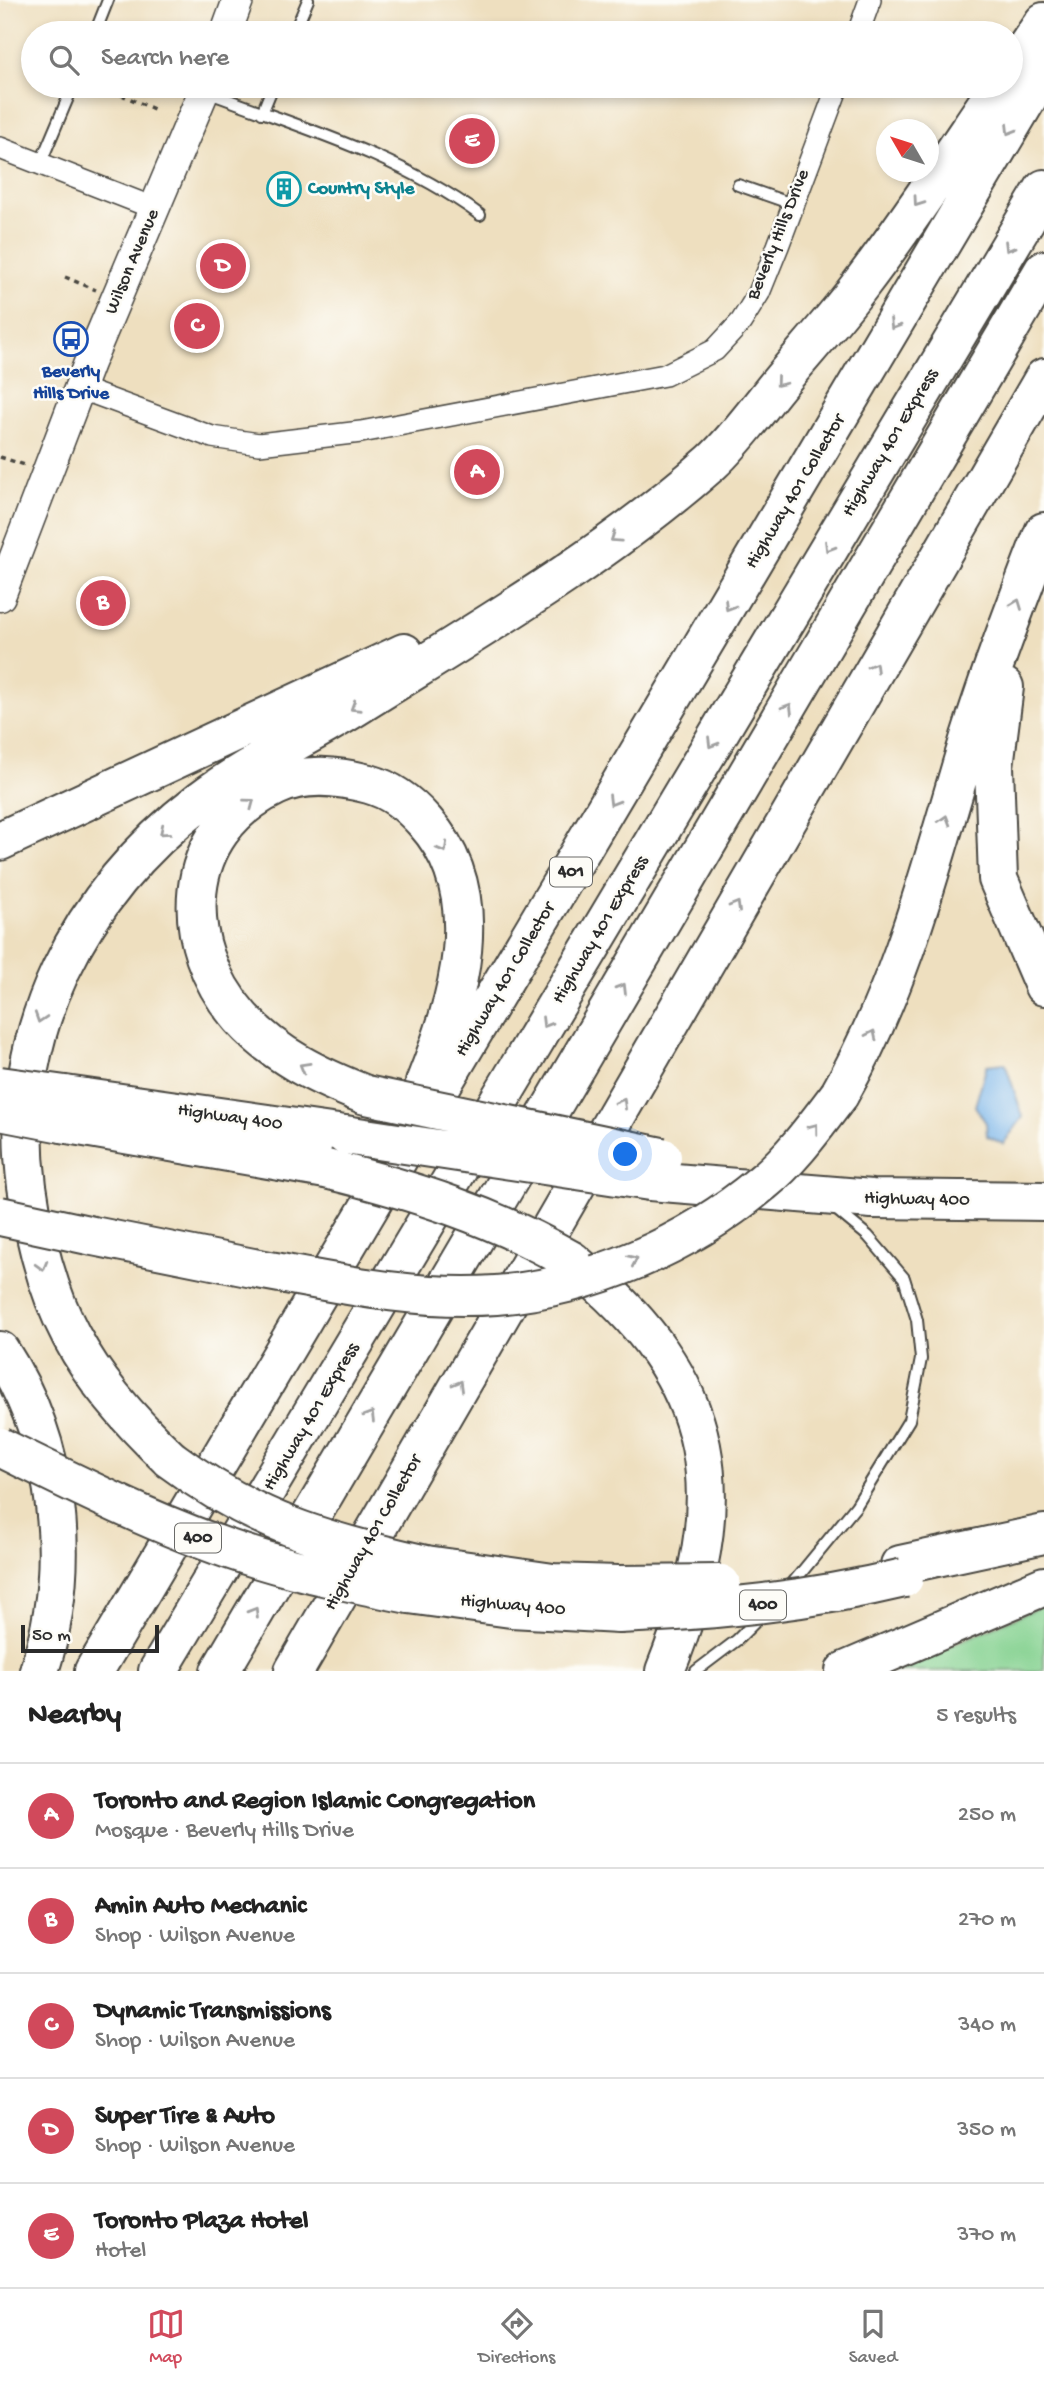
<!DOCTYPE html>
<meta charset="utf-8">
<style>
:root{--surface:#fff;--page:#f2f2f2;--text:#222;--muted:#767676;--line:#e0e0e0;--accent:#d1495b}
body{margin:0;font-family:"Gochi Hand",sans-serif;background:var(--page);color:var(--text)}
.compass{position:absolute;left:876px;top:119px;width:63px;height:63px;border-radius:50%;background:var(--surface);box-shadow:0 4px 10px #0003;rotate:309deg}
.scale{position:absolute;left:21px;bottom:18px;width:138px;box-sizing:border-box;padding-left:7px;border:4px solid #2b2b2b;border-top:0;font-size:19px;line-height:24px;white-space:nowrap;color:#2b2b2b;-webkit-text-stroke:5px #fdfcf7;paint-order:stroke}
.you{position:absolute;left:626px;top:1155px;width:24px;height:24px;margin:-18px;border:5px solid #fff;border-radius:50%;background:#1a73e8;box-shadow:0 0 0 10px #1a73e833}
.badge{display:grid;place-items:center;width:46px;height:46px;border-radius:50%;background:var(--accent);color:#fff;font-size:23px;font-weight:700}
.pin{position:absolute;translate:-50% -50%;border:4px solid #fff;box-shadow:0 2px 7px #0006}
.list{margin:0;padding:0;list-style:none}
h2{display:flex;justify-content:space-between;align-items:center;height:91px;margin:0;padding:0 28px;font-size:30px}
h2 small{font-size:23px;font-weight:400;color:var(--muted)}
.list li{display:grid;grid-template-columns:46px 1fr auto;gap:21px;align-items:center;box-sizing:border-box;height:105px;padding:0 28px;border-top:2px solid var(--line)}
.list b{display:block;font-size:26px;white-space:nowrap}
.list p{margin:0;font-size:23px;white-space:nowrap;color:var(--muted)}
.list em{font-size:23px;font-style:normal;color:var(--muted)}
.icon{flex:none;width:38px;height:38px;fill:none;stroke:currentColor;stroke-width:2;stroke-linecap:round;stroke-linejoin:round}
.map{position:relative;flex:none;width:1044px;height:1671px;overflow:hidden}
.search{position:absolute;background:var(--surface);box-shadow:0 4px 10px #0003;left:21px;right:21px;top:21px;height:77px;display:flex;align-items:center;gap:18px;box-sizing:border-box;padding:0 24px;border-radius:38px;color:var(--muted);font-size:26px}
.sheet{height:616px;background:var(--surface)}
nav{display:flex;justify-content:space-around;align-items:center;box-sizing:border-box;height:98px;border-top:2px solid var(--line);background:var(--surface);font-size:19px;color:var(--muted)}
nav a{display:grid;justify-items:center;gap:4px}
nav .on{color:var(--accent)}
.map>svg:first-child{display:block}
.green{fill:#84d190;stroke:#587e5e;stroke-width:2}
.water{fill:#77b3e9;stroke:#516f8a;stroke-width:2}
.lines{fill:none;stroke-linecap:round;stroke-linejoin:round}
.lane-casing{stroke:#484641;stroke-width:14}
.street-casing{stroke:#484641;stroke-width:24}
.secondary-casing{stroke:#484641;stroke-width:33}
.highway-casing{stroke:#484641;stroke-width:42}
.path{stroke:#484641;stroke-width:3.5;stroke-dasharray:5 5;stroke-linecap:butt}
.lane{stroke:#fff;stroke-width:10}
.street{stroke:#fff;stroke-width:21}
.secondary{stroke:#fff;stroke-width:30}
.highway{stroke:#fff;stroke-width:38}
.highway-bridge-casing{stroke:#484641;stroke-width:42;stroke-linecap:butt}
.highway-bridge{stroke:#fff;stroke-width:38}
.oneway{stroke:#a0a0a0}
.labels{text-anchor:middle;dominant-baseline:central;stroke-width:5;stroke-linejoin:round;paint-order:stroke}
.shield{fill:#fdfcf7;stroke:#6a6a68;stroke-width:2}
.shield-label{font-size:18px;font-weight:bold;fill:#2b2b2b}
.culture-label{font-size:19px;font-weight:bold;fill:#0d838f;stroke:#fdfcf7;text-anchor:start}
.street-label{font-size:19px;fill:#2b2b2b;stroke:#fdfcf7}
.transit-label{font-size:19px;font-weight:bold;fill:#164399;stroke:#fdfcf7}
</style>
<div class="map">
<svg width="1044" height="1671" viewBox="0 0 1044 1671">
<rect width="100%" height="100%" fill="#fdfcf7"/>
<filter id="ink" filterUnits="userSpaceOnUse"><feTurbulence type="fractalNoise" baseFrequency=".0143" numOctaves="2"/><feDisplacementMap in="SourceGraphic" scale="14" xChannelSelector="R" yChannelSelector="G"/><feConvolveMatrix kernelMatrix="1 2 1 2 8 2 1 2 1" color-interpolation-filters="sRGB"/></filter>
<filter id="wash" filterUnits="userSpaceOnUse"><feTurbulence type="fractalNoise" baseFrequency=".00686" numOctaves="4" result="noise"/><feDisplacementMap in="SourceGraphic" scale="28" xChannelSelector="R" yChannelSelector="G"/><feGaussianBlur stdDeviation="1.57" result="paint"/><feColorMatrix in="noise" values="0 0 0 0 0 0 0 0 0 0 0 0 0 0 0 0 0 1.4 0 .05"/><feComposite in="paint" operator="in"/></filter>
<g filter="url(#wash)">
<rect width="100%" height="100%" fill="#eedfbf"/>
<path class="green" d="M1044,1605V1671H892Z"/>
<path class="water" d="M1005,1063L1023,1117L1003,1144L987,1136L986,1123L975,1106L987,1065Z"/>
</g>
<g filter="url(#ink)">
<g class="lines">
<g class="lane-casing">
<path id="lane" d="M95,33L108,0
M294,33L308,0
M207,92C300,127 398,155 480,215
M262,113L273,86
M40,164L73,86
M738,185L792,204
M787,1590L856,1506L909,1420L921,1359L917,1320L904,1278L868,1236L833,1207
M696,1671L737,1640L763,1614"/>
</g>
<g class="street-casing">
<path id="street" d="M858,33L870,0
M0,148L156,209
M79,388L212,437L259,444L361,432L665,375L715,350L741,322L759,293L778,246L838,86"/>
</g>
<g class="secondary-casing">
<path id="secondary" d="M226,33L238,0
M0,596L89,363L206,86"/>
</g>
<g class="highway-casing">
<path id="highway" d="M1011,70L1044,22
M1004,687L994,766L998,879L1044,986
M0,841L404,653
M65,1095L345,1135
M366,1095C320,1077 275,1056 241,1018C176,944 178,832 276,786C305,772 338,776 369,784C391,790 410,805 425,822C492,896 457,1002 425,1083
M839,1095C903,984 933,859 970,737C992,667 1018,600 1044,532
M62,1123L326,1169
M650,1181L872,1199L1044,1201
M93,1236L253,1268
M572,1261C722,1382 735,1497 665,1671
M0,1351C61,1445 73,1565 39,1671
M170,1459C81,1374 44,1308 27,1186C6,1032 80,893 201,800C250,763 308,737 360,704C480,629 606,556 712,462C739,437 761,404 784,377C810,346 837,316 861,284C910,220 954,152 999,86
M426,1565L553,1583L618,1585
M900,1565L1044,1534
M409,1594L511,1608L619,1614
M94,1671L1044,70
M158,1671L1044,189
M220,1671L1044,270
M294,1671L1044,378
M845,1671L1044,1586"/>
</g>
<path class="path" d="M131,27L146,33
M103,87L154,109
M65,277L96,290
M0,457L25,465"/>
<use href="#lane" class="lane"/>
<use href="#street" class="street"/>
<use href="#secondary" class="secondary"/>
<use href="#highway" class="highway"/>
<g class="highway-bridge-casing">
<path id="highway-bridge" d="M0,1086L65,1095
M366,1095L662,1157
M0,1111L62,1123
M345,1135L650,1181
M326,1169C413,1190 494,1216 572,1261
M0,1216L93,1236
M253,1268C332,1282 414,1301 496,1295C592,1287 688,1245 762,1183C792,1159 816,1125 839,1095
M0,1447C84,1488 168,1531 259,1559C308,1574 358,1584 409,1594
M170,1459C254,1522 325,1542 426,1565
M618,1585L721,1584
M619,1614C718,1610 808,1601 904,1578"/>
</g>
<use href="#highway-bridge" class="highway-bridge"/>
</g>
<defs><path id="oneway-chevron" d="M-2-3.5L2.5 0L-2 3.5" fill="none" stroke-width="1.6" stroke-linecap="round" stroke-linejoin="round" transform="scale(1.75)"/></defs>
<g class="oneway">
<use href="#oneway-chevron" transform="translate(1010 130) rotate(121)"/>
<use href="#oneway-chevron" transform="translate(918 202) rotate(125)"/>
<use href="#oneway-chevron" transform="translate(1009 247) rotate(121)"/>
<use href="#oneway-chevron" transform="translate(894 325) rotate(121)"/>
<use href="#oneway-chevron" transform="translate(780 382) rotate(130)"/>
<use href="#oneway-chevron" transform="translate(615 538) rotate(146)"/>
<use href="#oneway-chevron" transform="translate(829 547) rotate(121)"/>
<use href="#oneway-chevron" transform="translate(1017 604) rotate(-69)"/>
<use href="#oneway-chevron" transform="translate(729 606) rotate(121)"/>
<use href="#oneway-chevron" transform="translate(874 667) rotate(-60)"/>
<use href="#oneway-chevron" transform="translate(355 707) rotate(148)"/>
<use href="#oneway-chevron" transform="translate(788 708) rotate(-59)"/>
<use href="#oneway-chevron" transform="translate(712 743) rotate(121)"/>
<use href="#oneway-chevron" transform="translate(613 801) rotate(121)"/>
<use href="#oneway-chevron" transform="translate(250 803) rotate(-37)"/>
<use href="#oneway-chevron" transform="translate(945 820) rotate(-73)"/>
<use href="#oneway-chevron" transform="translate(164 831) rotate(140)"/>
<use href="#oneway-chevron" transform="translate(443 848) rotate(61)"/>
<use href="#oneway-chevron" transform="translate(736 906) rotate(-60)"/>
<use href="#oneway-chevron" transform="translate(622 988) rotate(-59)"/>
<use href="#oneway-chevron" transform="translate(40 1018) rotate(108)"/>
<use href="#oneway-chevron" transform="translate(546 1023) rotate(121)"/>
<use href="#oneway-chevron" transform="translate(872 1035) rotate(-64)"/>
<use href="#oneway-chevron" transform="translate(304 1067) rotate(-150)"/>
<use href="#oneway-chevron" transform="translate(622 1103) rotate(-60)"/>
<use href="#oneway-chevron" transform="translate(814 1128) rotate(-53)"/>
<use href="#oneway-chevron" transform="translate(633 1260) rotate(-24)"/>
<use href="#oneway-chevron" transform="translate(42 1266) rotate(74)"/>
<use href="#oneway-chevron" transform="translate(459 1385) rotate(-60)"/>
<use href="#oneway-chevron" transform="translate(370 1416) rotate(-59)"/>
<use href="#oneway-chevron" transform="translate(254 1612) rotate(-59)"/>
</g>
</g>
<defs>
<g id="building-ring" transform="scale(1.75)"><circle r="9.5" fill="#fdfcf7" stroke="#0f9aa8" stroke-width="1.5"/><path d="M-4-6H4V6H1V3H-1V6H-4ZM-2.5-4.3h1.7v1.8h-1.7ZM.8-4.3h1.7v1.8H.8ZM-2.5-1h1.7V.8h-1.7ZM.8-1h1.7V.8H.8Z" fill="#0f9aa8"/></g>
<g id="bus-ring" transform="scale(1.75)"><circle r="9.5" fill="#fdfcf7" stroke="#1a4fb4" stroke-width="1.5"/><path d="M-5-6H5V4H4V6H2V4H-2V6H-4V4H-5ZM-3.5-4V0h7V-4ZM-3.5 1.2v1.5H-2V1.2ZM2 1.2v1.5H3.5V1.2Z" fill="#1a4fb4"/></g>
</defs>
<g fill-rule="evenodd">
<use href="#building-ring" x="284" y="189"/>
<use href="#bus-ring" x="71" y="339"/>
</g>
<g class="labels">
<g class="shield">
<rect x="550" y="857.5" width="42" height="29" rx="5"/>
<rect x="175" y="1523.5" width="46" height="29" rx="5"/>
<rect x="740" y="1590.5" width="46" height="29" rx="5"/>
</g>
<g class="shield-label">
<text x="571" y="872">401</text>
<text x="198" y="1538">400</text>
<text x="763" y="1605">400</text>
</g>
<g class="culture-label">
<text x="308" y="189">Country Style</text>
</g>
<g class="street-label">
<text transform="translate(779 235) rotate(-68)">Beverly Hills Drive</text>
<text transform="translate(133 262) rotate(-67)">Wilson Avenue</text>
<text transform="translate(891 443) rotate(-59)">Highway 401 Express</text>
<text transform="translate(796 492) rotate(-59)">Highway 401 Collector</text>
<text transform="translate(601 930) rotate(-59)">Highway 401 Express</text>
<text transform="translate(506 980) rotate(-59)">Highway 401 Collector</text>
<text transform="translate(230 1118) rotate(8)">Highway 400</text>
<text transform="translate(917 1200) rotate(1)">Highway 400</text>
<text transform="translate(312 1417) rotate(-59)">Highway 401 Express</text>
<text transform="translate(374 1533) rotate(-60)">Highway 401 Collector</text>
<text transform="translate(513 1606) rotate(5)">Highway 400</text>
</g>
<g class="transit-label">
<text x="71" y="372">Beverly<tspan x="71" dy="22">Hills Drive</tspan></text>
</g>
</g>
</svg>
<svg class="compass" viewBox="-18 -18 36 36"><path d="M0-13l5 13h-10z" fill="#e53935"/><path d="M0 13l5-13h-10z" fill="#767676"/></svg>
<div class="scale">50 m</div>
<div class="you"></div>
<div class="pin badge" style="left:477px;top:472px">A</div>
<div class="pin badge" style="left:103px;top:603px">B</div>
<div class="pin badge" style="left:197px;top:326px">C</div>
<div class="pin badge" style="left:223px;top:266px">D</div>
<div class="pin badge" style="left:472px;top:141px">E</div>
<div class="search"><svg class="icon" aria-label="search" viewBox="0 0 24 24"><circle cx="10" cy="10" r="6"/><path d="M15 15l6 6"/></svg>Search here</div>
</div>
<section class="sheet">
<h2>Nearby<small>5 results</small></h2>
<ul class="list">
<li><span class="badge">A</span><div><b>Toronto and Region Islamic Congregation</b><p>Mosque · Beverly Hills Drive</p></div><em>250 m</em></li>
<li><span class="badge">B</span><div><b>Amin Auto Mechanic</b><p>Shop · Wilson Avenue</p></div><em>270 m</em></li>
<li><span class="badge">C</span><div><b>Dynamic Transmissions</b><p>Shop · Wilson Avenue</p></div><em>340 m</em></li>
<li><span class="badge">D</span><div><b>Super Tire &amp; Auto</b><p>Shop · Wilson Avenue</p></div><em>350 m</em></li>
<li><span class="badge">E</span><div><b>Toronto Plaza Hotel</b><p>Hotel</p></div><em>370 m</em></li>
</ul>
</section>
<nav>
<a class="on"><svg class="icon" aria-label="map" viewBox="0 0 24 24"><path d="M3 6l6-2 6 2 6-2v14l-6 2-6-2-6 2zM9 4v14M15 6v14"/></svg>Map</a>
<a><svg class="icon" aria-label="directions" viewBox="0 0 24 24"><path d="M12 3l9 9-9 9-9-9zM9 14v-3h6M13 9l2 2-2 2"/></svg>Directions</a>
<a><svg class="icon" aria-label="saved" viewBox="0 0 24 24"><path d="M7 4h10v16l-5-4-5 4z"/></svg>Saved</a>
</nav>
